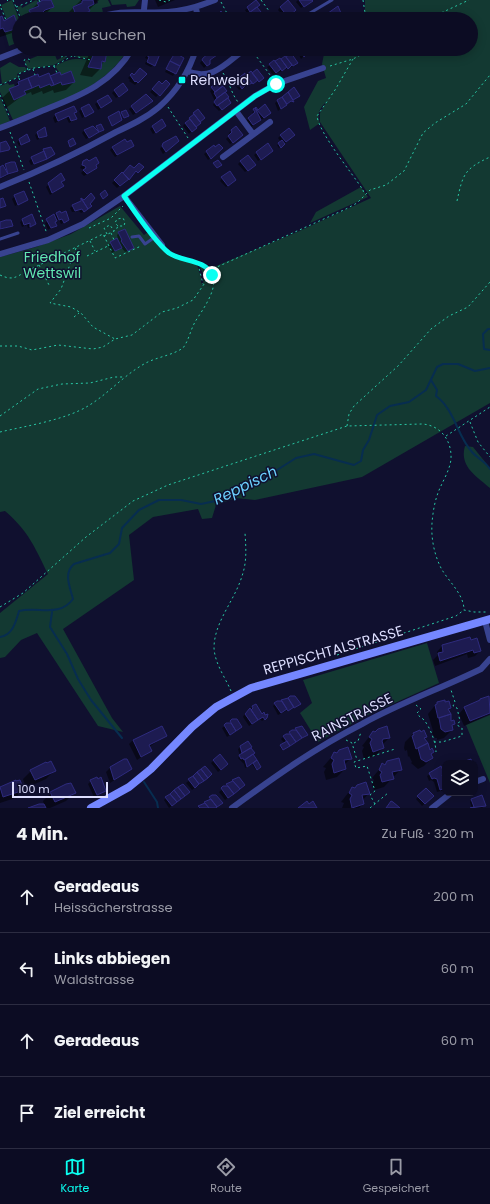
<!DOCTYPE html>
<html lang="de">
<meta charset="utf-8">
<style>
:root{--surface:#0c0c23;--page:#1a1a30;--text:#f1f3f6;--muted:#9a9ba6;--line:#2c2c41;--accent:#0afff1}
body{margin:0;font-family:Poppins,sans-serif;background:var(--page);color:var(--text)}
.controls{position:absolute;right:12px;bottom:12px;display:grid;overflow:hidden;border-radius:8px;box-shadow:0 2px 10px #0003}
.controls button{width:36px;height:36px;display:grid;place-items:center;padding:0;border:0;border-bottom:1px solid var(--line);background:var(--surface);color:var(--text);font:20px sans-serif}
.scale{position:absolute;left:12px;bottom:10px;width:96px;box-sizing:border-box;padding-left:4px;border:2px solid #dedfff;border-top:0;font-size:11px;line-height:14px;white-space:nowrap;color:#dedfff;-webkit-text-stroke:3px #10102f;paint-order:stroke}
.stop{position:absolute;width:12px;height:12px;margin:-9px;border:3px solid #0afff1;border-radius:50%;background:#fff}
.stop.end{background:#0afff1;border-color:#fff;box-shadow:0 1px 4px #0008}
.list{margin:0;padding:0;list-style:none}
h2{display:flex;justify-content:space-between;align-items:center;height:52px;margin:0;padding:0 16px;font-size:17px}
h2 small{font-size:13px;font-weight:400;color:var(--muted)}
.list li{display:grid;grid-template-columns:26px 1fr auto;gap:12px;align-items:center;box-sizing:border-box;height:72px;padding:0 16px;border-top:1px solid var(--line)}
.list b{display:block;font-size:15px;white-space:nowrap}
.list p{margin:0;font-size:13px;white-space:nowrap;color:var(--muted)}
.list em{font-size:13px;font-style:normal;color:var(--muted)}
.icon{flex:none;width:22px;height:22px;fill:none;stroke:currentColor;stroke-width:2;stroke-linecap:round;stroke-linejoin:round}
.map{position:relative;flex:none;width:490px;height:808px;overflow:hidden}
.search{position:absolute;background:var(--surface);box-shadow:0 2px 10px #0003;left:12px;right:12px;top:12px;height:44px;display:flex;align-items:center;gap:10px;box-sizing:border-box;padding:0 14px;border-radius:22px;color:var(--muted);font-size:15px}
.sheet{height:340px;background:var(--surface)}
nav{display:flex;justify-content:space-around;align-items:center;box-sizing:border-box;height:56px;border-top:1px solid var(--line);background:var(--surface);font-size:11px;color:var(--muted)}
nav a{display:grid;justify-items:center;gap:2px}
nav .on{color:var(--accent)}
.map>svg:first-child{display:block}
.green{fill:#133932}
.shadow{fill:#0007}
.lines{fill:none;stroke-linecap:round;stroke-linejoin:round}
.stream{stroke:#072d50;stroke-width:2}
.building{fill:#1d1b51;stroke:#2e2b7e}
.path{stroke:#28c8a5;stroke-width:1;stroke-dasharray:2 3;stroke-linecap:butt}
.lane{stroke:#384390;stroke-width:3}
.street{stroke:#384390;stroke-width:6}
.secondary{stroke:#7587ff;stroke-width:8}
.route{stroke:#0afff1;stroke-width:5}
.poi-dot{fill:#0afff1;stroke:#10102f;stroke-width:1.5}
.labels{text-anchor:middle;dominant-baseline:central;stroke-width:3;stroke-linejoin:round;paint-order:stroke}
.poi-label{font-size:14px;fill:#dedfff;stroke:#10102f;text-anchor:start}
.park-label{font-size:14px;fill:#60e9b1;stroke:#10102f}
.street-label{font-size:14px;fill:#dedfff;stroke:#10102f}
.water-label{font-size:15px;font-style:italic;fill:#6cd2ff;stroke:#10102f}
</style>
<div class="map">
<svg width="490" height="808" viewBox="0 0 490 808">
<rect width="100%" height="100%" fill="#10102f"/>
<path class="green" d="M12,0L19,19V42L9,46L5,32L19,28L14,15L7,20L1,5Z
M36,0L39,2L37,3L39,6L29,10L33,19H22L17,7L21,6L22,8Z
M51,0H81L82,3L73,7L77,18L90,11L88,7L98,3L97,0H108L111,6L102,8L103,13L87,19H35L43,16L42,13L54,7Z
M110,0H139L135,6L127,7L126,4L112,5Z
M365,0H490V403L362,477L255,500L236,498L216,505L212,518L202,519L198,509L153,517L129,535L134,580L63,629L112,718L123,732L98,726L37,633L21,640L5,657L0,658V613L48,574C34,546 29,532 5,511L0,512V257L36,247L71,234L120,206L144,235L148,232L169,254L197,265L201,277V283L203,284L204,276L199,265L210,275L216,266L295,233L371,198L320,122V113L327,101C320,108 316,114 320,123L310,130L304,107L318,81L326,78L322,64L325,49H471V19H373L365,13Z
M60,49H87L75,55L70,49L61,56L60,53L55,55L57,60L65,56L66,58L54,65L28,69L25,61L28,60L30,63V59L52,50L53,53Z
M90,49H96L92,59L75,57Z
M110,49H128C104,90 55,103 13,120L0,92V86L8,83L9,85L14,84L15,87L9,89L14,100L26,94L24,91L39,85L50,84L51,86L61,82L63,85L71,82L72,83L75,82L71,71L61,75L55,66C70,58 75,58 91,60L88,67L101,69L102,61L105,62L107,51L110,52Z
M10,62L19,67H25L27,70L17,74L18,77L2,84L0,68Z
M0,97L10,121L0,125Z
M361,187L368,197L310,223L316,212Z
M465,446L473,447L490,468V488C476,476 459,466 465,446Z
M427,643L439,683L368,715L318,742L300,713L312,703L303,680Z
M490,715V783L466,725Z"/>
<path class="shadow" d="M46,0H50L53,6L45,15L39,19H34L31,12L30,14L32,19H22L38,3Z
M81,0H99L80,19H66L65,16Z
M155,0H175L158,7Z
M298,0H311L301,8L296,2Z
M256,2L258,14L261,18L247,19L248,15L245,10Z
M280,7L293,13L285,18L278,10Z
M324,16L342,17L339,19H322Z
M0,18L4,22L17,28L12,33L0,37Z
M93,49H109L100,69L92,77L80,75L90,52Z
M296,49H311L304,54L305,55L301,59Z
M150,50L154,65L151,67L145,64L147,59L145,58Z
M175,54L183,58L173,76L165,72Z
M291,54L295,65L273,75L267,67Z
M204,58L209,60V63L204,68L200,63Z
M257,70L260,80L239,90L233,83Z
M132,74L134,76L145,74L135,85L129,81L130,80L128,78Z
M60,76L74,82L66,90L54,93L53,90L43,94L42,91L32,95L31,92L22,96L6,108L2,98L18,83L38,78Z
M220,82L230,102L219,111L213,105L215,101L210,91Z
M159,83L162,85L169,84L156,97L150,92Z
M293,88L297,98L291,100L278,111L275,103Z
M115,90H127L116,98L112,93Z
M108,96L111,101L98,110L95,104Z
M150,103L133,115L129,109L132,107Z
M89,105L92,112L82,118L79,111Z
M74,107L76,112L74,114L75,118L73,121L69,123L66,117L55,123L53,118L55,115Z
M256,109L255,111L257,112L258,111L268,115L251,127L246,121L253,115L252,113Z
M197,110L203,118L189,134L183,126Z
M162,120L165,126L153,134L150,129Z
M101,125L102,130L86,139L82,133L84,130L93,127L95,129Z
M236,127L239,137L230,144L226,139L230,135L229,133Z
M38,133L46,136L37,140L35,135Z
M281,135L291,138L279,148L277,145L281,142L278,138Z
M20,140L28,141L19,146L17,142Z
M175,143L163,154L160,149L164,144Z
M267,145L270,153L258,161L254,155Z
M133,146L115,157L110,150L113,147Z
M214,147L215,149L222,148L208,160L204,154Z
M51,148V156L31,165L29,161L32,158Z
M241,161L252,167L245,172L238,164Z
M84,162L98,163L94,170L84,176L81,173L84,170L80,168Z
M6,165L17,171L0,179V168Z
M130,167L133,170L142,167L117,188L112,183Z
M222,178L233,182L226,187L220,181Z
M64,180L61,183L63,186L50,195L46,187L49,184Z
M15,196L26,200L15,206L12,199Z
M81,199L89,204L88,209L81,213L79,211L72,212L70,208L79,203Z
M65,212L68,220L61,224L59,220H56L54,222L55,225L48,230L45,223L57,213Z
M32,215L35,224L28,228L27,225L22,227L20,222Z
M0,224L12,226L0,230Z
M119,233L130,250L125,252L121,247L112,253L108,245L118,239L117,235Z
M470,638L480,651L475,656L468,658L467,654L435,666L433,660L438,655L437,652L442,646Z
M489,698L490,714L464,726L459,714L464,708L480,700Z
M448,702L450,708L447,710L450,722L454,724L451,727L452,730L444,738L437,740V738H435L432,733L433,731L428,714L437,703Z
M275,704L298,705L278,715L273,706Z
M253,707L262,715L268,716L262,721L260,719L249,726L243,717L245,713Z
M233,720L241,727L227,737L222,728Z
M423,731L426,737L424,739L429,751L433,752L430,755L432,758L424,766L418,769L411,763L412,762L409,756L408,757L407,750L405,751L404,748L405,742L413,734Z
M373,732L389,738L382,745L383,748L375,756L364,759L362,751L364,747L362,746Z
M165,736L149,747L151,751L137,760L129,744L133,740Z
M283,737L289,746L282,750L280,747L285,744L281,739Z
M248,742L256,760L253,763L259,768L256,770L252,764L245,768L244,764L238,758L240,756L238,749Z
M335,753L351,758L344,765L345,769L337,777L326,780L324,772L326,768L323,767Z
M220,755L225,766L218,772L211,763Z
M383,765L401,769L384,787L374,790L372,784L374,780L372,778Z
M205,767L209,777L192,790L186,783Z
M110,768L131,769L110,783L106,772Z
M440,768L443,774L442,779L445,778V790L437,792L434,782L431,780L429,781L427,776Z
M31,771H54L46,779L26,788L23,779Z
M235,779L241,787L225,800L219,792Z
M20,781L23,790L15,798L0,803V788Z
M91,781L104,791L94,797L88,784Z
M352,788L369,793L362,801L363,804L359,808H342L344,803L341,802Z
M426,789L433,796L422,806L416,799Z
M51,793H74L66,801L50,808H33L44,805L43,801Z
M186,795L169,808L164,800L166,798Z
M472,799L485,805L482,808H472L470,802Z"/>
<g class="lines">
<path class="stream" d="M490,329H488L483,334L484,349L490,350
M431,380L437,390L436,396C455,410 457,436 472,452C478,459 485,461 490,469
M52,612L50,627L67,654L78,679L91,700L122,738
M0,637C13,635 16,621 19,611C38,606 59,618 73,599C70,587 63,573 74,564L110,553L119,544L122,528L139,510L159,500H181L201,504L220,500L228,492L266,477L296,458L314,454L354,465L361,461L363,450L369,440L377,415L390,406L409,402L426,390L437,367L443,364H458L475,371L490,368
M144,782L157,802L158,808"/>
</g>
<path class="building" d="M43,0H51L54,7L45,10L42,13L43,16L33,19L29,10L39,6L37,3Z
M84,0H93L94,4L88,7L90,11L77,18L73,7L82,3V1Z
M256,0L260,5L250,12L247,7Z
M288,0L296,10L288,17L280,7Z
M299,0H312L313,1L304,7Z
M338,6L343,18L326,19L324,16Z
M257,7L261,12L252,19L248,14Z
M221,11L225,16L221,19H213Z
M259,13L262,18L251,19H252Z
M14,15L19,28L5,32L3,28L0,29V17L2,16L4,21Z
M96,49H110V52L107,51L105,62L102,61L101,69L88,67Z
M150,49L160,54L155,66L147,62L149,57L146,55Z
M300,49H312L305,53L306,55L304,57Z
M213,50L217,55L210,60V64L207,66L202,60L203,58Z
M175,53L184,58L180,66L170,61Z
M291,53L298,63L293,66L286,57Z
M285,56L292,65L288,69L281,59Z
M280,58L287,67L282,71L275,61Z
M274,60L281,69L276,73L269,64Z
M170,61L180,66L176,74L166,69Z
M140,68L147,74L138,83L136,81L135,82L130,75L132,73L134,75Z
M257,69L264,78L259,82L252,73Z
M71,71L75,82L62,85L61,82L54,85L50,76L60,72L61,75Z
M251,71L258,80L253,84L246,75Z
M49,73L54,85L51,86L50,84L40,88L39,85L32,88L28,78L38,74L39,77Z
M245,73L252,83L247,86L240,77Z
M240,76L246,85L242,89L235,79Z
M28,78L32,88L24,91L26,94L14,100L9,89L19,85L18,82Z
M166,80L170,84L160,96L152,89L159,81L162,84Z
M221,80L224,85L215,92L211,87Z
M123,83L128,90L119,97L114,90Z
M223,86L227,91L217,98L214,93Z
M294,87L300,96L293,100L288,92Z
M225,92L229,97L217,106L214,102L216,99Z
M288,92L294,102L291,101L287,104L282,97Z
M146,94L153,101L136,113L131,106Z
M108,95L112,101L101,108L97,101Z
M282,97L287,105L281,109L277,100Z
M228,98L231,103L222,110L218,105Z
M89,104L94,112L85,117L81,108Z
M265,104L271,113L264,118L255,108L256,107L258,110Z
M74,106L77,112L74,113L77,119L71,121L69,116L58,121L55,114Z
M255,108L261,120L253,125L248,118L255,112L253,109Z
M198,109L205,118L200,122L193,113Z
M126,110L129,116L124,118L121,112Z
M119,111L122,120L112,126L108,117Z
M194,114L201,123L196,127L189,118Z
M162,119L166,126L156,133L152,126Z
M190,119L197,128L192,132L185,123Z
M101,124L104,130L99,132L96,126Z
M93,126L99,132L89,138L84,130Z
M236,126L243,135L233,143L228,136L232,132L231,130Z
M45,127L47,136L39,138L37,132Z
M289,128L295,135L286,142L280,135Z
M27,134L30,141L21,145L19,139Z
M176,136L179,141L166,152L162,146L163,143Z
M73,138L76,144L70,147L68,141Z
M125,139L127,142L131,140L134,146L117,155L112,147Z
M282,140L285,144L281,148L278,143Z
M6,141L10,148L9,150L0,152V143Z
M268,143L273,151L261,160L256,152Z
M219,144L223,148L211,159L206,151L214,145L215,147Z
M51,147L55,154L47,159L43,149Z
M44,151L47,159L34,164L31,157Z
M248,155L256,165L248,171L240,161Z
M96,157L99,163L96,165L97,168L87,174L83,170L86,168L85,166L82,165L83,161L87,159L89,161Z
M218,160L222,165L217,168L213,163Z
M11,162H15L18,171L8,174L5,164Z
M139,163L144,167L138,173L136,171L129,180L123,173L130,165L134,168Z
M3,165L8,174L0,178V167Z
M230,171L236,180L228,186L221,177Z
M122,172L129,179L120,186L114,180Z
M61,173L65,180L61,182L64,186L52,193L48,183Z
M105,190L108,195L103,199L100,194Z
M24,191L28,200L18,205L14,195Z
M91,193L95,198L90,204L92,206L88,209L81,198L84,200Z
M3,198L6,206L0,208V199Z
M81,198L88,209L84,212L82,209L75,211L72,205L81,201Z
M60,211L61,213L66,211L69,220L64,223L62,219L59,220L56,213Z
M32,214L36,224L30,227V223L24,225L22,219Z
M54,214L57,221L55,222L57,226L51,228L46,219Z
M6,220H11L13,226L0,229V222Z
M125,229L134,248L128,251L121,241L122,240L118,232Z
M117,238L122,248L115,251L110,242Z
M470,637L471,640L477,638L481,651L474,653L473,650L440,661L438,653L443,652L442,645Z
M290,696H295L301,704L294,708L288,698Z
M489,696L490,713L470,721L464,707L480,700V699Z
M288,698L294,707L288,711L281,700Z
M445,700V702L449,701L451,708L448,709L451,714L438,718L435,705L437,704V702Z
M277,701H282L287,709L281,713L274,703Z
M256,704L262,714L264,712L265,715L268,714L267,718L265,720L263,717L258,720L251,710L253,708L252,706Z
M250,708L258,720L252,724L245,714Z
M451,714V721L454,720L455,724L452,725L453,730L445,732L441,729L439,718Z
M232,719H237L242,727L236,731L230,721Z
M226,723H231L236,731L230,735L224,725Z
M162,726L167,736L149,745L152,751L141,757L133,740Z
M302,726L308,735L302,738L295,728Z
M387,726L390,738L383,739L382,741L384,748L373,752L370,743L372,739L369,737L373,731L375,732L378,729Z
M292,730H296L302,738L296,742L289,732Z
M420,730L421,732L424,730L427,737L424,738L428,743L416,749L412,736L414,735L413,733Z
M286,734H290L296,742L290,746L283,736Z
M248,741L252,747L242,753L240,746Z
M287,741L290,746L283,750L280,745Z
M428,743L430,750L432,748L434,752L431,754L433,758L426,762L421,759L418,748Z
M348,747L352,759L344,760L346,769L334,773L332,764L334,760L331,758L334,752L337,753L339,750Z
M251,748L255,753L244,760L243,758L241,759L239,755Z
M220,754L228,764L221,770L213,760Z
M253,754L257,760L247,767L245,760Z
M399,758L402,770L392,772L394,779L382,782L380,775L382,772L379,770L382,763L385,765L387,761Z
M124,759H127L132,769L114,780L110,767Z
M471,759L472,763L457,762H462Z
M257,760L261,767L257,770L253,763Z
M51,761L56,771L35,780L30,770L46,762L47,763Z
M205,766L212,774L208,778L201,769Z
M441,766L445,775H442L443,778L445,777V788L440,790L437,779L434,778L432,779L429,773Z
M201,769L208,778L204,781L197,772Z
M197,772L204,781L199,784L193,776Z
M193,776L199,784L195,788L188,779Z
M97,777L98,779L101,777L106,791L97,795L90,780Z
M239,777L245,785L240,789L232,780Z
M16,780V781L20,780L24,790L3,797L0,787Z
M233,781L240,789L234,794L226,784Z
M366,782L370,794L362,795L364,804L352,808L350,799L352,795L349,793L352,787L355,788L357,785Z
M71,783L76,793L55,802L50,792L66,784Z
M183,784L190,792L185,796L178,787Z
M223,786H228L234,794L228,798L221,788Z
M178,787L185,796L181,799L174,790Z
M426,788L434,796L425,804L417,796Z
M174,790L181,799L177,802L170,794Z
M170,794L177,802L172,806L165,797Z
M212,795H216L223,803L217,807L209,797Z
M482,795L486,806L470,808L474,807L471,799Z
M211,799L217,807L216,808H209L204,802Z
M307,801L309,804L313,801L317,808H298Z
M391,801L393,802L400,808H386Z
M205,803L209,808H200L198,806Z
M39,804H44L46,808H28Z"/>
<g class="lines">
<path class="path" d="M7,0L8,1
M13,0L21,19
M39,0L40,2
M159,0L166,2L170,0
M261,0L275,19
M363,0L366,19
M221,2L230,19
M0,4L1,8H0
M16,7L34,0
M1,8L6,20
M428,19L469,0
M88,49L74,56L91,60
M251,49L273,79
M61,57L66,55V57
M353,59L335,90L317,116C319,133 352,173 363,190L364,194
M54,66L57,73
M330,66L353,59L372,49
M33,69L35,75
M28,70L24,60L29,59L30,62
M223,73C230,83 231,93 238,102
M19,78L20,81
M0,85L19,77L18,74L34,68L54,66L74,55V56
M0,95L10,118
M168,107L188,138
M10,132L24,170
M29,182L47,234
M457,201C463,174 464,169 490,157
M89,228L111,218L123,206
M111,233L114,240
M107,234L104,228L110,225L114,231
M104,236L116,230L118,226H124L125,222L123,218L117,219L115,223L118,226
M90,241L95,251
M76,248L61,289L50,303L71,307L81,313L93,327L115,339
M87,256L108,246
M198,264L203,284
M39,265L49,285
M208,268L217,267L346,209L357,203L370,190L386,185L404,171L423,133L435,123L466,104L490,75
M0,275C13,281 16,277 27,271L103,234L115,258L141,246
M74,317L79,313
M0,346H18L32,350L58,345L93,349L103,347L115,339L132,335L162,312L177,308L193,300L216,267
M0,416L38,389L62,384L90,383L114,377H123
M470,422L478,442L490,457
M347,426L349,414L354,406L398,366L431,329L449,316L468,307L490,282
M0,432C26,426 65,420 88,406C108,394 123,376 144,364C156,357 171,356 183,348C189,340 190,331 195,322C202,310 224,283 208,269C197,258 178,261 166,250
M446,436L490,407
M0,607L23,593L86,537L133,501L168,485L347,426L422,424C440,425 452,440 451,459C450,469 444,479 440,488C435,499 433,511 432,523C431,538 434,554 441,568C448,581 464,594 464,610L474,612H487
M337,655L456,616L464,610
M231,691C225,677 215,664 214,648C214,622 235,600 242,576C247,562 246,548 245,533
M416,705L421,709L417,713C419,717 421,717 424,720C430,727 436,743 436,752
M346,740L352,743L357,760
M434,742H442L462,736V728L457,725L460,721L457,708L453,706L455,702L451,690
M354,743L358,741L361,732
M375,804L370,795L375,791L367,766L356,768L354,762L395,749
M370,808L388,793"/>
<path class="lane" d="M300,19L332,0
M132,237L139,236L145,244L155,237
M0,239L18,233"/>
<path class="street" d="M196,8L198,19
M95,19C122,8 141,14 168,12C185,11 200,6 215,0
M143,19L145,0
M0,58L23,49
M187,71C212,82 226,63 245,49
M236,111L253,134
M0,128C16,122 32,115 49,108C82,95 113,82 132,49
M223,157L270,122
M0,187C40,171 78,153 116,132C131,125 146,118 159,107C176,92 189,72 196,49
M124,196L162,245
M0,254L48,240L83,224L124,196L255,96L276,84L323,68
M485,621L490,640
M475,782L483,779
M232,808C274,777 315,748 362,724C400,703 442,688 481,669L490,659
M432,808L451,793"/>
<path class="secondary" d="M91,808L129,787L151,769L192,727L216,707L251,688L490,619"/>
</g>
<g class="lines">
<path class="route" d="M212,275C205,259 182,262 169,253C154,241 135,212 124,196L255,96L276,84"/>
</g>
<rect class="poi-dot" x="178" y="76" width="8" height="8" rx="2"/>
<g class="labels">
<g class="poi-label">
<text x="190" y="80">Rehweid</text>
</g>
<g class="park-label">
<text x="52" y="257">Friedhof<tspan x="52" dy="16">Wettswil</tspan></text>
</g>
<g class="street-label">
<text transform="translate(333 650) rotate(-16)">REPPISCHTALSTRASSE</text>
<text transform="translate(352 717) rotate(-27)">RAINSTRASSE</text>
</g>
<g class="water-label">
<text transform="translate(245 485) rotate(-26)">Reppisch</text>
</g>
</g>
</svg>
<div class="controls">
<button><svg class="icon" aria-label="layers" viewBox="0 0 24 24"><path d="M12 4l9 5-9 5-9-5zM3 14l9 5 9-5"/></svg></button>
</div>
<div class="scale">100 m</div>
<div class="stop" style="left:276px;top:84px"></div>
<div class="stop end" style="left:212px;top:275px"></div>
<div class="search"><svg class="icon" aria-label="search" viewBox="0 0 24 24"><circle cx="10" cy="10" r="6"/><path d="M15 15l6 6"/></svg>Hier suchen</div>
</div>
<section class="sheet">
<h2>4 Min.<small>Zu Fuß · 320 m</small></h2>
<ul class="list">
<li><svg class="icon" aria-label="ahead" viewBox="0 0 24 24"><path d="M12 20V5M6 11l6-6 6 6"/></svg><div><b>Geradeaus</b><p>Heissächerstrasse</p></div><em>200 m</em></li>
<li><svg class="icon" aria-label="left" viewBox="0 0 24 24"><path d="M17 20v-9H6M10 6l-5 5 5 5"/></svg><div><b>Links abbiegen</b><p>Waldstrasse</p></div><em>60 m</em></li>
<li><svg class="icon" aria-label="ahead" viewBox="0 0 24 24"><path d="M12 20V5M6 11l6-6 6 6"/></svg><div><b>Geradeaus</b></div><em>60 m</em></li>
<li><svg class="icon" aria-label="arrive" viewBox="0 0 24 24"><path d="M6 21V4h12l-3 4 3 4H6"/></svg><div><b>Ziel erreicht</b></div></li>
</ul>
</section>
<nav>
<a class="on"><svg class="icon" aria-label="map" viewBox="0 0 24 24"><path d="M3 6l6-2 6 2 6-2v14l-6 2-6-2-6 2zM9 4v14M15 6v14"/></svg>Karte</a>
<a><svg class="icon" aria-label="directions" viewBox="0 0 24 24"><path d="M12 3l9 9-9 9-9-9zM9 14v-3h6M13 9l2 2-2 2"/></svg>Route</a>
<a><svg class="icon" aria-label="saved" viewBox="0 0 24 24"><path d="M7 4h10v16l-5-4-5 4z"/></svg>Gespeichert</a>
</nav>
